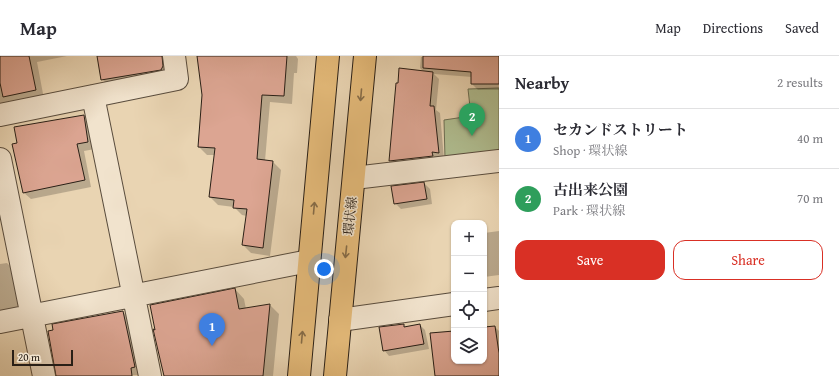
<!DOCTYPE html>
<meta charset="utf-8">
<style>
:root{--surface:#fff;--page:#f2f2f3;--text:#2b2b33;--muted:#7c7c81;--line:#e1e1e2;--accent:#d93025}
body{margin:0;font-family:"Gentium Book Plus","Noto Serif JP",serif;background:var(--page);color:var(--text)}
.controls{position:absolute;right:12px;bottom:12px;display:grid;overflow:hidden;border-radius:8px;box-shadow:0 1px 3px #0004}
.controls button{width:36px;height:36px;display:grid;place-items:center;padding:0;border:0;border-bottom:1px solid var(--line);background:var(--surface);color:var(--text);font:20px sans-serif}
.scale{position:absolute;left:12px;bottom:10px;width:61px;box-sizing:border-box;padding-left:4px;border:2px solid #291f16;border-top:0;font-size:11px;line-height:14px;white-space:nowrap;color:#291f16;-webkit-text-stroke:3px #f1e3cd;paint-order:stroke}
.you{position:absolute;left:324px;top:213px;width:14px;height:14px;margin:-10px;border:3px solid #fff;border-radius:50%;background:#1a73e8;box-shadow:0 0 0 6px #1a73e833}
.badge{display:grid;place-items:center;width:26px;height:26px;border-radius:50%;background:var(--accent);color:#fff;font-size:13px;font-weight:700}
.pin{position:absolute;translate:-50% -33px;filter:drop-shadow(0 1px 2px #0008)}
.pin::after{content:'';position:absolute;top:21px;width:14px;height:12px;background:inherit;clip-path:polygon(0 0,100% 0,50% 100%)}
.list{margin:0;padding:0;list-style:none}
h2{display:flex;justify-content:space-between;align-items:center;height:52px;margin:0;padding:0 16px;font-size:17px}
h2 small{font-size:13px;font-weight:400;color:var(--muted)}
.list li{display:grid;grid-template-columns:26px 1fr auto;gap:12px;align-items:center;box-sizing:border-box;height:60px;padding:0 16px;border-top:1px solid var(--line)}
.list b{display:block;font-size:15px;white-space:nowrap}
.list p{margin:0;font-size:13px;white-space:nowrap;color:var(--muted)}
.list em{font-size:13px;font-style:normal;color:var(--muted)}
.actions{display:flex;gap:8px;padding:12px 16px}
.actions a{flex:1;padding:9px 0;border:1px solid var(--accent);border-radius:12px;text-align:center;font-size:14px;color:var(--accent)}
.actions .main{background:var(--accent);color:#fff}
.icon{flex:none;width:22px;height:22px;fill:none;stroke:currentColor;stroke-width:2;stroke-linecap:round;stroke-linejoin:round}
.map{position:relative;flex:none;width:499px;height:320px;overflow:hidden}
header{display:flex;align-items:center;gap:24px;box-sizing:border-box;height:56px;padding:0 20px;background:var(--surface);border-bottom:1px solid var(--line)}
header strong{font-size:19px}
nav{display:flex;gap:22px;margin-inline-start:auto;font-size:14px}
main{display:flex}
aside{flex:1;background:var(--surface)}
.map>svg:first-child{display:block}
.green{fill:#b0be91;stroke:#6c6e54}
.shadow{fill:#0003}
.building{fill:#dca592;stroke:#291f16}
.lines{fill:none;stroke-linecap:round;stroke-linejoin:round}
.minor-casing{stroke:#594c3d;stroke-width:24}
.major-casing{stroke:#291f16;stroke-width:24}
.minor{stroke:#f1e3cd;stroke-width:22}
.major{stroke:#e4ba79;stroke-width:22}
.oneway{stroke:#866c48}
.labels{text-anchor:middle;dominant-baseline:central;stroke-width:3;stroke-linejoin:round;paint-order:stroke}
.street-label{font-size:13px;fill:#291f16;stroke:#f1e3cd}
</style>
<header>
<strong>Map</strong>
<nav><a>Map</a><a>Directions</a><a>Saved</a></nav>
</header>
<main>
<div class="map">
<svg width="499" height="320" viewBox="0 0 499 320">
<rect width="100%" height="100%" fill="#e9d4b2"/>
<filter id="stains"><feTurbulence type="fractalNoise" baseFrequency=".005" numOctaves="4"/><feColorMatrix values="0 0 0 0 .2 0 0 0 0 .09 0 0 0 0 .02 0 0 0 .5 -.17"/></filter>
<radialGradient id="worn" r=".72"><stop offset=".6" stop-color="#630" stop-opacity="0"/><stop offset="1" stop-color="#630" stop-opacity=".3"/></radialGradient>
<path class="green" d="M499,32V96L445,102L444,64L471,60L468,33Z"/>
<path class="shadow" d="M0,0H67L37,6L44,43L0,52Z
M98,0H167L171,19L111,32L102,23Z
M197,0H296L298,3L297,17H294L292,48L270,46L265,105L273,106L281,114L270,200L251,197L243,189L247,160L242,159L234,151L218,149L210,141L215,99H207L199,91L203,39Z
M421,1H499V34H478L472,28V21L434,18L439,23L436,54L440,57L444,103L396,111L390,105L397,28L424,16L420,12Z
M83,60L90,67L95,93L84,95L91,131L31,143L23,136Z
M424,127L430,133L432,148L401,153L395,147Z
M499,175V219L484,221V177Z
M7,207L15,215L23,251L0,255V208Z
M235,233L244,243L246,253L270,249L279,258L273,320H165Z
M124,257L132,265L143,319L58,320L53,269Z
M403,269L406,272L420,269L425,274L429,293L389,300L384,294Z
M495,271L499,275V320H436L454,276V305H484V272Z"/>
<path class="building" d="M0,0H29L36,34L3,41L0,27Z
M97,0H162L163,10L161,14L101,24Z
M197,0H287L284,40L262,39L257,103L273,105L263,192L242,189L247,153L233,152L234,144L209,141L215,92L198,91L202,39Z
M423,0H499V28H471V16L423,12Z
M399,12L433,16L430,50H434L439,97L432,96L433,100L389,105L396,27H398Z
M84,59L88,86L77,88L85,124L23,137L12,88L17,87L14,71Z
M424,126L427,143L394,148L391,130Z
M235,232L239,253L270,248L263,320H164L153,273L155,274L150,249Z
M123,255L135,311L131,312L132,320H56L48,275L53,274L52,268Z
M404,268V271L420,268L424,288L383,295L379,271Z
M495,270L499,297V320H435L430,277L454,275V305H484V271Z"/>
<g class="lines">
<g class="minor-casing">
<path id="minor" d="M93,40L150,320
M0,59L177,23L174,0
M0,103L44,320
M354,122L499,105
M484,244L499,242
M340,264L454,248
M0,266L309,205"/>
</g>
<g class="major-casing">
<path id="major" d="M299,320L328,0
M335,320L365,0"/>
</g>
<use href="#minor" class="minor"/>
<use href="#major" class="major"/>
</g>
<defs><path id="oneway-shaft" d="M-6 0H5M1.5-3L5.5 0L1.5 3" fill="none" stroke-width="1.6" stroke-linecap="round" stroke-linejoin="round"/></defs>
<g class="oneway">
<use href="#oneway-shaft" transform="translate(361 39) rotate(95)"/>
<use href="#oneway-shaft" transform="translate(314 152) rotate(-85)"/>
<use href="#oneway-shaft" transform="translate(346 196) rotate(96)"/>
<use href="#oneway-shaft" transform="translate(302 281) rotate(-85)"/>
</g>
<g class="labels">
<g class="street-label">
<text transform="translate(350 160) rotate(-84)">環状線</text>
</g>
</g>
<rect width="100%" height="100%" filter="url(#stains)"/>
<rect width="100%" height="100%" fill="url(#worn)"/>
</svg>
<div class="controls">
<button>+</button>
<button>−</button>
<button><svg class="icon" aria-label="locate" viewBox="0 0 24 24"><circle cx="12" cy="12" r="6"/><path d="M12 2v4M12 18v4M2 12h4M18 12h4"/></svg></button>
<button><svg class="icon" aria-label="layers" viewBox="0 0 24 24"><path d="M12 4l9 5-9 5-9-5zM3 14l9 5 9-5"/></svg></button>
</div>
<div class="scale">20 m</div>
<div class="you"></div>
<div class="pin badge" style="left:212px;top:290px;background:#3f7fe0">1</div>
<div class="pin badge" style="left:472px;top:80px;background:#2e9e5b">2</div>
</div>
<aside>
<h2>Nearby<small>2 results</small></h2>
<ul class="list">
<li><span class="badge" style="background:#3f7fe0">1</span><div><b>セカンドストリート</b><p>Shop · 環状線</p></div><em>40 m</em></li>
<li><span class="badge" style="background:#2e9e5b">2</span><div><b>古出来公園</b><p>Park · 環状線</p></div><em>70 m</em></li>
</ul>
<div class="actions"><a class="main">Save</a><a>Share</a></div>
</aside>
</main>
